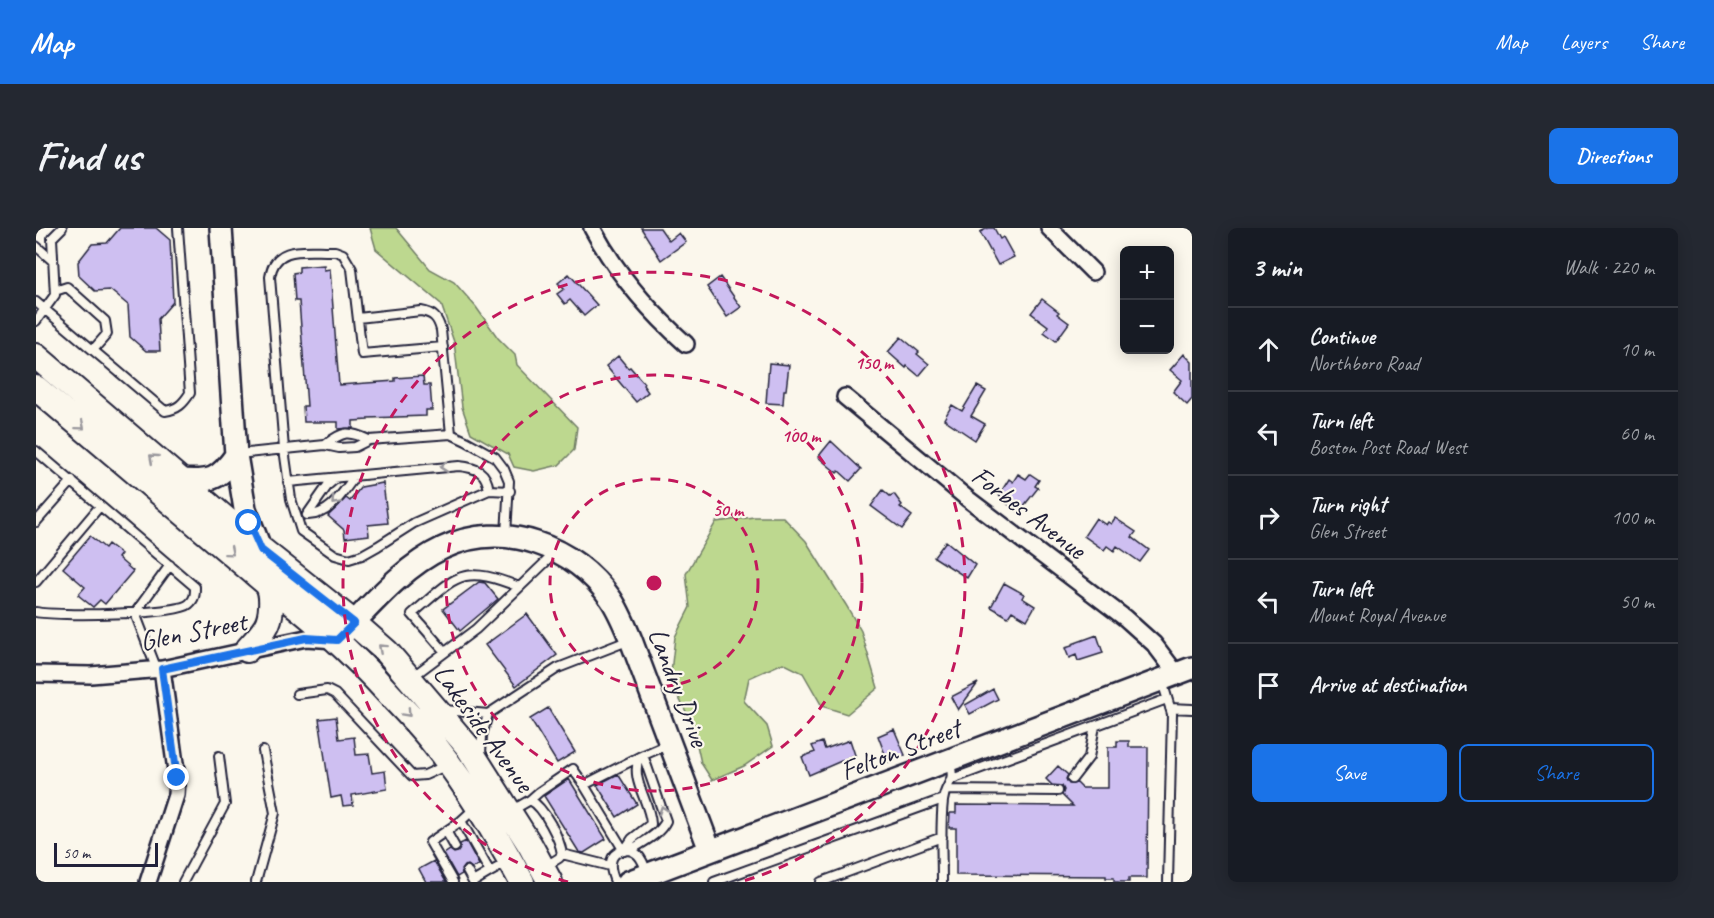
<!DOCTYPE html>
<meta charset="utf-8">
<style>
:root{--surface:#171b24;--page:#242831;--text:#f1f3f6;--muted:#9ea1a6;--line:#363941;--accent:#1a73e8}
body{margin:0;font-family:Caveat,sans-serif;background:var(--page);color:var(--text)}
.controls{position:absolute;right:18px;top:18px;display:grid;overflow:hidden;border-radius:9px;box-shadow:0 3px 15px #0003}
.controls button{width:54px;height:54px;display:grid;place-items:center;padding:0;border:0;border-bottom:2px solid var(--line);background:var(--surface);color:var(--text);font:30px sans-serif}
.scale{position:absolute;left:18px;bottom:15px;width:104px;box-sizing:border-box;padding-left:6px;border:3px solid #22223b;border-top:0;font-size:16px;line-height:21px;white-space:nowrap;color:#22223b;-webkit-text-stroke:4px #fbf7ec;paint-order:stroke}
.stop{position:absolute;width:18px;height:18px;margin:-14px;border:4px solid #1a73e8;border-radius:50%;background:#fff}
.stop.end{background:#1a73e8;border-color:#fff;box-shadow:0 2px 6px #0008}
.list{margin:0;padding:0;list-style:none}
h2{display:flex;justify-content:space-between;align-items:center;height:78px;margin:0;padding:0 24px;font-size:26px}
h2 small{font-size:20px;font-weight:400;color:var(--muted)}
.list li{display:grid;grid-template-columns:39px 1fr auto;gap:18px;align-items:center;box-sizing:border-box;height:84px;padding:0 24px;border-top:2px solid var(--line)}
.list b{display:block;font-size:22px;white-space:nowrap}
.list p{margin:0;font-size:20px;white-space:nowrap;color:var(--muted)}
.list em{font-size:20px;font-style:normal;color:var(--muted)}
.actions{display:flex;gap:12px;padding:18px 24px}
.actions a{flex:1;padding:14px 0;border:2px solid var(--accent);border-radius:9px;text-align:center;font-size:21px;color:var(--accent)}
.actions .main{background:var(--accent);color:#fff}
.icon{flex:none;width:33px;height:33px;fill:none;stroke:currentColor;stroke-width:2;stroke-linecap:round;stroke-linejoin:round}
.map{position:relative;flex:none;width:1156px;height:654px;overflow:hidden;border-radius:9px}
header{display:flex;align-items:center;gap:36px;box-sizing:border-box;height:84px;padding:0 30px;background:var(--accent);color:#fff}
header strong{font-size:28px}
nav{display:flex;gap:33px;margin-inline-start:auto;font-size:21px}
.intro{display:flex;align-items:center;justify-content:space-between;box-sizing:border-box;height:144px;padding:0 36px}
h1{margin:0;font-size:42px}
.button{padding:15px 27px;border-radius:9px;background:var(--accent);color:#fff;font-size:21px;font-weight:700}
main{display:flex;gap:36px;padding:0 36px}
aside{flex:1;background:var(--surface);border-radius:9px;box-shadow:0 3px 15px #0003}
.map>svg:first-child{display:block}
.green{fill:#bdd88f;stroke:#707d65;stroke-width:1.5}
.building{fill:#cebff1;stroke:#22223b;stroke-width:1.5}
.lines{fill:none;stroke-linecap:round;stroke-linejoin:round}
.lane-casing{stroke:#22223b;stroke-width:12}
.street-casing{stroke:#22223b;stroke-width:20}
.secondary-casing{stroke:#22223b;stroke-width:26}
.primary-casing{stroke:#22223b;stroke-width:28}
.lane{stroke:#fbf7ec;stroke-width:8}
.street{stroke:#fbf7ec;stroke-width:15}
.secondary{stroke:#fbf7ec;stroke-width:21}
.primary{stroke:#fbf7ec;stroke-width:24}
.oneway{stroke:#99979c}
.route{stroke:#1a73e8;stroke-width:8}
.ring{fill:none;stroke:#c2185b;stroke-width:3;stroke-dasharray:10 8}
.labels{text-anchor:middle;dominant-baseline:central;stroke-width:4.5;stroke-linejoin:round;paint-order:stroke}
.street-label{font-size:28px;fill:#22223b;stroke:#fbf7ec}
.centre{fill:#c2185b;stroke:#fbf7ec;stroke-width:3}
.ring-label{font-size:18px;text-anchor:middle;font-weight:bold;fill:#c2185b;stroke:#fbf7ec;stroke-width:4.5;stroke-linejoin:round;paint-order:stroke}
</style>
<header>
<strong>Map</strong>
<nav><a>Map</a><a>Layers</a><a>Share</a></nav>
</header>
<div class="intro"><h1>Find us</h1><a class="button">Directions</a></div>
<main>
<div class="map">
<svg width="1156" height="654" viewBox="0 0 1156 654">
<rect width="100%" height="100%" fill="#fbf7ec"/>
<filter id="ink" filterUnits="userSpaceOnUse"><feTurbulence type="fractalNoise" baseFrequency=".0167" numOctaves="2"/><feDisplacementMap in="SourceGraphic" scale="12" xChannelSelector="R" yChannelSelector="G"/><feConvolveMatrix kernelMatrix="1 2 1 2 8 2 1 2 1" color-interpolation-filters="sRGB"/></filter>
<g filter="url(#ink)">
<path class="green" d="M334,0H360L394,41L418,54L440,79L462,110L479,127L481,137L541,199L538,222L523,237L498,243L478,239L472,226L435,205L426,179L418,114L405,76L340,21Z
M718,289H747L770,313L810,377L825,403L842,460L811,486L786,478L767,445L747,435L713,450L708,473L731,498L737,518L708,538L676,552L665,535L656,495L634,453L639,409L654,379L650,346L680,294Z"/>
<path class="building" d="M84,0H120L134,12L137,74L122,91L124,123H110L94,109L92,77L74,62L59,63L43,48L42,34L56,16L71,15Z
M605,0H624L633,13L643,5L650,14L625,32Z
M952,0H958L964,11L967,9L978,29L962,37L944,4Z
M288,37V42L294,41L303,157L359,153V150L387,148L388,157H394L396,182H390V188L332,190V192L317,193V200L302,201V194H268L267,178H271L263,73H259L257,45L263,44V39Z
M533,46L561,77L548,88L534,72L529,76L521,66L528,61L522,55Z
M684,49L705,79L691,89L671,59Z
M1006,71L1023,84L1021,86L1033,95L1020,113L1008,104L1012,98L995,85Z
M865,109L883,124L881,126L893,136L883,148L871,138L870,140L852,124Z
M1148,126L1156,134V171L1151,177L1137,164L1146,152L1134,142Z
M582,128L592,140L594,139L608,155L607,157L612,164L600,174L570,138Z
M733,135L753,137L750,162H748L747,176L730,175Z
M941,158L950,163L935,188L949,196L939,212L908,191L916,177L926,183Z
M795,213L825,241L814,253L803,243L801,245L782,229Z
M982,246L990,251L994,246L1003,252L999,258L1002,260L983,284L966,272L968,270L963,267L973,251L977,254Z
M347,255L352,295L332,297L333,307L309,310L308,302L292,288L310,270L314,273L325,259Z
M847,262L854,268L858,266L866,277L864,279L876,288L866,301L835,278Z
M1060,290L1070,297L1072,294L1075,296L1079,290L1100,304L1096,309L1113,322L1104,334L1081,318L1078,323L1071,318L1068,322L1048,308Z
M54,308L69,320L72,316L85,326L82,330L97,343L69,376L64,372L57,379L42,367L49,359L27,340Z
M910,313L939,337L931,350L898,329Z
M443,354L449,355L462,371L424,403L407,381Z
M968,355L988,366L986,370L999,378L991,392L976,383L972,389L955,379Z
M491,386L521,427L480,458L449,417Z
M1061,407L1067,425L1042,433L1040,427L1033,430L1029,420L1036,418V416Z
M942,455L922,482L915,469Z
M957,461L962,471L934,486L929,477Z
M512,480L539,524L521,535L494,491Z
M300,489L303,511L318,509L320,527L333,526L336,545L349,543L351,561L316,567L317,577L307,578L305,568L295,570L283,491Z
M858,501L869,527L852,534L842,508Z
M814,512L819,527L773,547L766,529L779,524L776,518L786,514L789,521Z
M1081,513H1093V519H1112L1111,650H1093V654H1078V650H1070V648L920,647V600H913L914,585H920V577L1037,578L1026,567L1028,562L1026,558L1016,557L1010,551L1022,538L1032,547L1030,551L1033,556L1041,555L1046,560H1072V519H1081Z
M582,546L601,576L581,589L561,557Z
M533,551L570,611L548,625L543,624L508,568Z
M430,613L443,637L436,640L432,637L428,638L425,642L426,646L421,649L408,626L414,622L418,625L422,624L424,616Z
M398,633L410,654H390L383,641Z"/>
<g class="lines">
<g class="lane-casing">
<path id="lane" d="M0,18L17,33
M19,63L31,59L69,93L71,106L57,122
M0,74L129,183C142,181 147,176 154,165L142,0
M322,90L385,83C397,85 402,90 405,102L415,206
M0,93L19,67L16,10L26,0
M407,119L326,126L316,41L307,26L299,23C272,24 239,15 234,49L248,221L255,271L265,303L299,327L313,331L326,327L342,318L378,295L453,262L474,263
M289,217C307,203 312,202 333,212
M0,223L159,359C159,366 159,371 153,376C141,387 18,388 0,384
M202,226L289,217L303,220L319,219L333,212L415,206L430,213L459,229L468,241L473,253L470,307
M299,251L292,257L271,287C294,288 307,264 319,248
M252,254L423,238C441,240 450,243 453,262
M0,294L36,253
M0,354L64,278
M99,385L121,442
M99,385L134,337
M409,424L376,386C420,349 424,335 483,359
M376,449L440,401L518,326
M1126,453L1136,486L1132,654
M261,466L291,462L299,466L376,548L389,547L409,538
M1134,480L1156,481
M409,482L452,486L522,440L594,412
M445,526L446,508L452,486
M916,551L1131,471
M1036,551L1053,529L1059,498
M548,557L588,623L596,611L615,596C614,573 594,553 603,529L633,516
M911,562L1022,563
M494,572L503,564L537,541L548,557L603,529
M438,581L425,593L454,644L472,634
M475,583L494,572C508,579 524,611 526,626L523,630L510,638
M410,603L419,619
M595,622C607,614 623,607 630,593L607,527
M526,626L574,638
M431,643L437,654
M147,654L189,576L183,528
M220,654L239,585L227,523
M417,654L394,614L425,593
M437,654L454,644
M579,654C577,648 574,641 575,635C576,622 593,618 602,627C606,631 609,639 611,645
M678,654L907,571
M785,654L906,609
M906,654C906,627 904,599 907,573C909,554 921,556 913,533"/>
</g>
<g class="street-casing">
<path id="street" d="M556,0C579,43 613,83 650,116
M1013,0L1057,44
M809,169L932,271L1089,390L1118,416L1140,445
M0,446L55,447L126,441L270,410L299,412
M112,654L140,567L141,550L126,441"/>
</g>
<g class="secondary-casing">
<path id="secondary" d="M185,0L200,227L209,281L225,322
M143,252C174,254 182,253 200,227
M307,406C336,376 368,338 407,320C467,291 539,318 575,371C583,383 589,398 595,412L674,622
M592,654L1156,440"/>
</g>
<g class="primary-casing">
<path id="primary" d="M0,128L226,322L318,395L351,424L432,519L494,617L514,654
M0,160L230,355C276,388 317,426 355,468C370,484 385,499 398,516C432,559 460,606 486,654
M211,422C217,415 224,408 229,400C236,390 238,364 230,355"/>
</g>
<use href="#lane" class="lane"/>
<use href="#street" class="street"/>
<use href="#secondary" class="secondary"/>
<use href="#primary" class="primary"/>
</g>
<defs><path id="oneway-chevron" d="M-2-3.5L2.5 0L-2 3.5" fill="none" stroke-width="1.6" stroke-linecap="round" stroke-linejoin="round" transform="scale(1.5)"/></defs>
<g class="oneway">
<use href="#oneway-chevron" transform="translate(45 198) rotate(40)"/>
<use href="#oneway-chevron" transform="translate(117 230) rotate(-139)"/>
<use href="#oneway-chevron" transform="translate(408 239) rotate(174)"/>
<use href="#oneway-chevron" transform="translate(299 273) rotate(133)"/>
<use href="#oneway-chevron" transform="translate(194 324) rotate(40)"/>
<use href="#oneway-chevron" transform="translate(346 420) rotate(-138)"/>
<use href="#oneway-chevron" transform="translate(371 485) rotate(47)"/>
<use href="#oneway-chevron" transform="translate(627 582) rotate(-108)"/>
</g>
</g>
<g class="lines" filter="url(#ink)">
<path class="route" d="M141,550L126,441L270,410L301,412L318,395L225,322L213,295"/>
</g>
<g class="ring">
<circle cx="618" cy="355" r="104"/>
<circle cx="618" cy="355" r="208"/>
<path d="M532 654A311 311 0 1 1 704 654"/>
</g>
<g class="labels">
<g class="street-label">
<text transform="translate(993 284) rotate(37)">Forbes Avenue</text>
<text transform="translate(157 403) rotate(-11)">Glen Street</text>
<text transform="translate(643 459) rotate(69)">Landry Drive</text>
<text transform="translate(448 500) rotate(54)">Lakeside Avenue</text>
<text transform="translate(864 521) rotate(-21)">Felton Street</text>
</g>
</g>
<circle cx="618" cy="355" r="9" class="centre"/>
<g class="ring-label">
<text x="838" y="141">150 m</text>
<text x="765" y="214">100 m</text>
<text x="692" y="288">50 m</text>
</g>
</svg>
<div class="controls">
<button>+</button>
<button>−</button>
</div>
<div class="scale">50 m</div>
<div class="stop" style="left:213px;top:295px"></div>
<div class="stop end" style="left:141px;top:550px"></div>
</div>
<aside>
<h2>3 min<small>Walk · 220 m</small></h2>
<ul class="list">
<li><svg class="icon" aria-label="ahead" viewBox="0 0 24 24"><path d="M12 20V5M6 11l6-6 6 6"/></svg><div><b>Continue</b><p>Northboro Road</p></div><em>10 m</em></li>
<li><svg class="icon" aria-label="left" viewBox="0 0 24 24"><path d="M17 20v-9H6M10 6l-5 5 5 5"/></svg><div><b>Turn left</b><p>Boston Post Road West</p></div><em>60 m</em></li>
<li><svg class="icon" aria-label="right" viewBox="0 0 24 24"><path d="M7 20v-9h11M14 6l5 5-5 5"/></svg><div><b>Turn right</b><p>Glen Street</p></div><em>100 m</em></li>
<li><svg class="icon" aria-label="left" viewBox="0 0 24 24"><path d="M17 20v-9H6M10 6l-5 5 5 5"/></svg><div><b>Turn left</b><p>Mount Royal Avenue</p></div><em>50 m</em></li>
<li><svg class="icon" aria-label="arrive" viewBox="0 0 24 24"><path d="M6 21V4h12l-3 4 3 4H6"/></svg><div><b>Arrive at destination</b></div></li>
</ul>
<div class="actions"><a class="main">Save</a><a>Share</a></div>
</aside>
</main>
